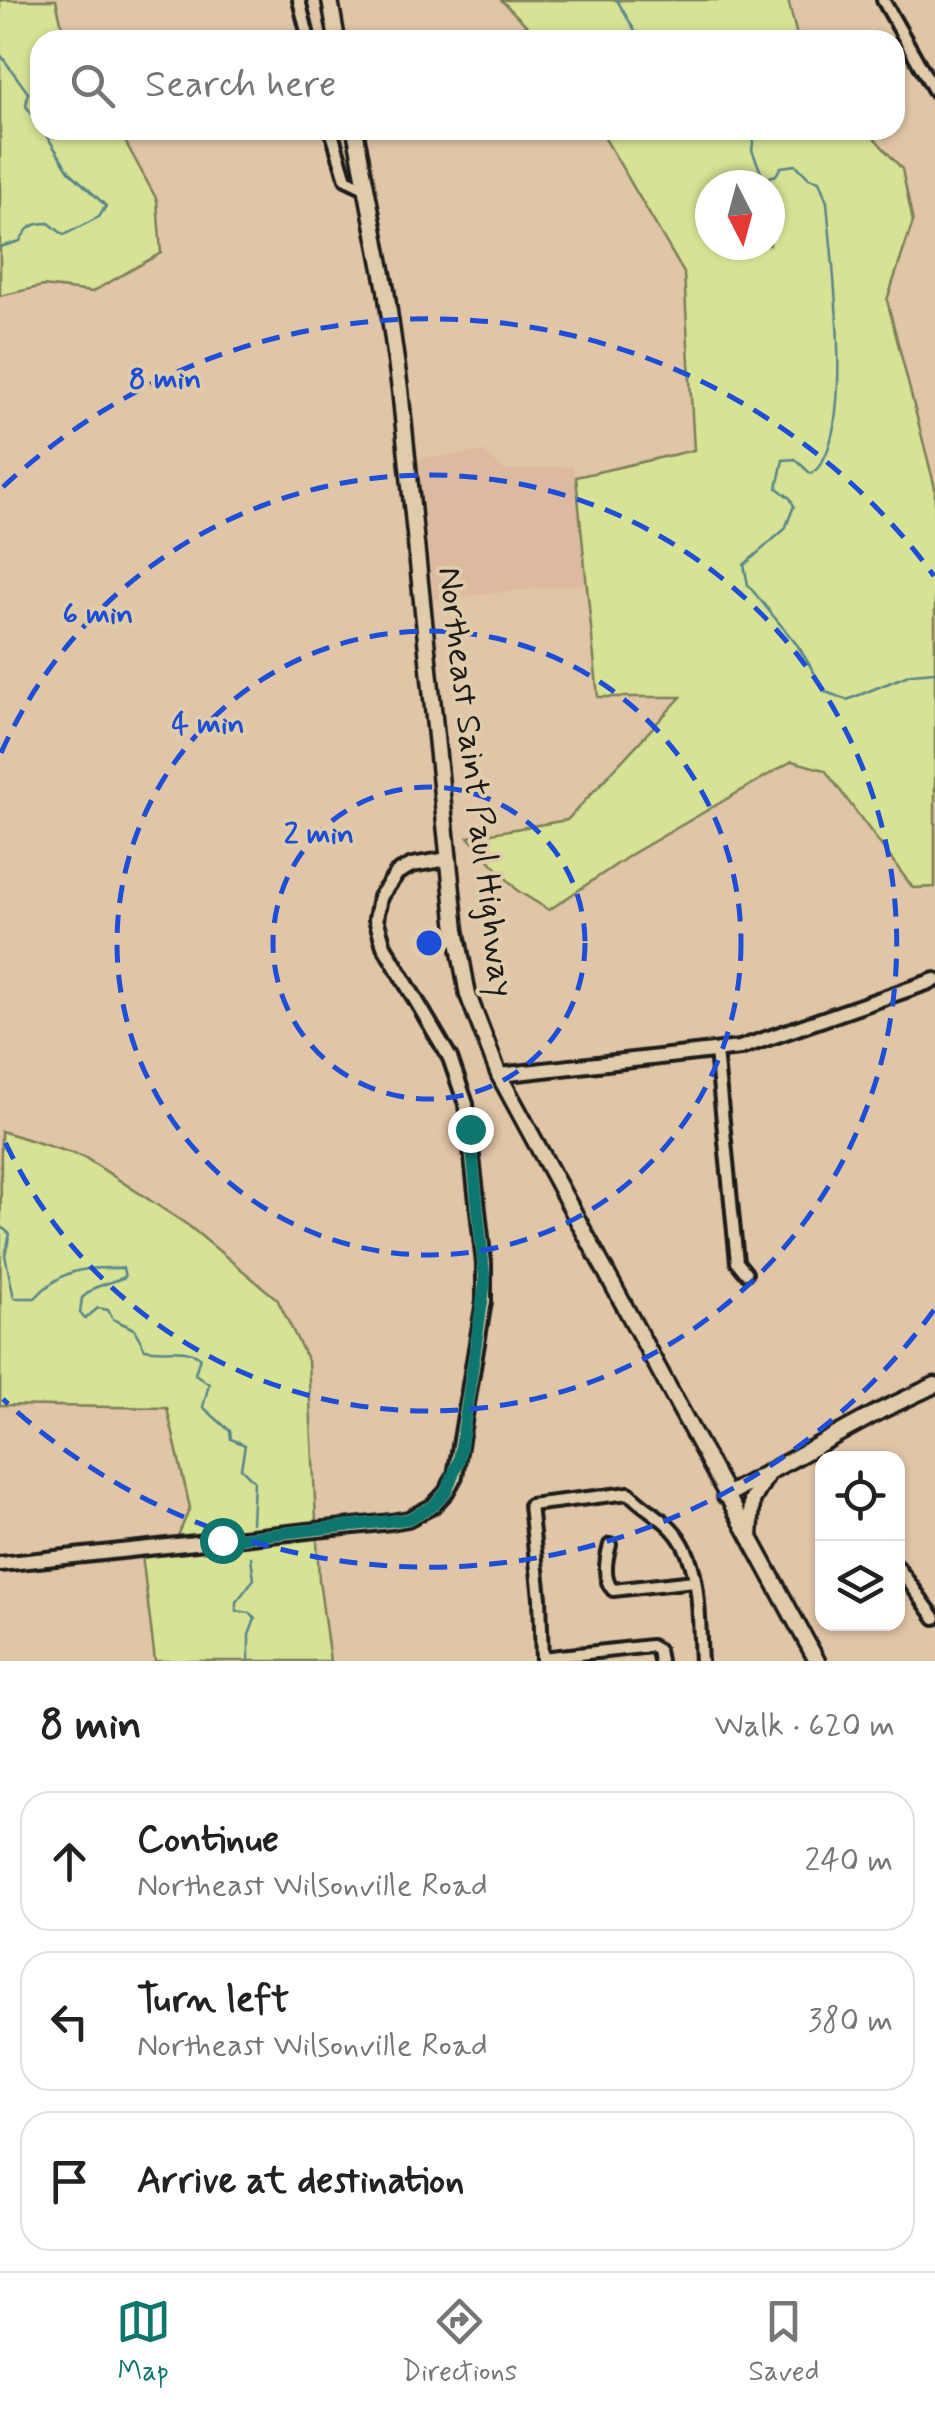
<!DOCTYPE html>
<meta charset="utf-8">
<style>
:root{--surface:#fff;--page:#f6f6f6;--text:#222;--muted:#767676;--line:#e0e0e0;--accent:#0f766e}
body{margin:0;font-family:Mynerve,sans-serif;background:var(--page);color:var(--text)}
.controls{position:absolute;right:30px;bottom:30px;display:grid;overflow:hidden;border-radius:20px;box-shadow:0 2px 8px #0004}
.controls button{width:90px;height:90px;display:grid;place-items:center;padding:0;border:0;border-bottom:2px solid var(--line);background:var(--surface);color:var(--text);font:50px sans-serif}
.compass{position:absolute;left:695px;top:170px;width:90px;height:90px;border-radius:50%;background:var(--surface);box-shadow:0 2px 8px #0004;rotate:174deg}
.stop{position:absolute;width:30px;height:30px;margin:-22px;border:8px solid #0f766e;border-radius:50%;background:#fff}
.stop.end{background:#0f766e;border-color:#fff;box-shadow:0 2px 10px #0008}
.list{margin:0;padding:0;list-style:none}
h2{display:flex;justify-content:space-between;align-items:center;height:130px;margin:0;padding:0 40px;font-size:42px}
h2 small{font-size:32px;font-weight:400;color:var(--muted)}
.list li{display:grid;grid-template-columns:65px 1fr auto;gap:30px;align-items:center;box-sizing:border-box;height:140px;margin:0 20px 20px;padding:0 20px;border:2px solid var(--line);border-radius:30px}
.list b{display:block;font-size:38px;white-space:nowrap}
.list p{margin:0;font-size:32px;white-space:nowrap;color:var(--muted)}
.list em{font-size:32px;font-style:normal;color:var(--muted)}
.icon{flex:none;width:55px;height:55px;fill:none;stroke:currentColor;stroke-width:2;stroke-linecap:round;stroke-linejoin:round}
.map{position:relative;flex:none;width:935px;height:1661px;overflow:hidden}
.search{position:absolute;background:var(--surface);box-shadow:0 2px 8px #0004;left:30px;right:30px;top:30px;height:110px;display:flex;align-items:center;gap:25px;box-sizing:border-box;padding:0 35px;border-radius:30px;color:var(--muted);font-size:38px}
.sheet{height:610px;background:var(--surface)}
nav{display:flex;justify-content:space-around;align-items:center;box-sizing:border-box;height:140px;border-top:2px solid var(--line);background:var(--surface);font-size:28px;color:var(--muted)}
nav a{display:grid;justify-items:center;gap:5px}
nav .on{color:var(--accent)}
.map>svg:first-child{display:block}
.built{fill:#dcb99f}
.green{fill:#d7e295;stroke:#7a7f58;stroke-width:2.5;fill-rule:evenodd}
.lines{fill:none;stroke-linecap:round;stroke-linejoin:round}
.stream{stroke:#55868b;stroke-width:2.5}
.minor-casing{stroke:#1c1c1c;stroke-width:18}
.major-casing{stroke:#1c1c1c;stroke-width:20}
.highway-casing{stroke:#1c1c1c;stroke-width:21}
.minor{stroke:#e0ccaa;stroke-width:10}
.major{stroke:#e0ccaa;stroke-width:12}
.highway{stroke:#e0ccaa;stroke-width:14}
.route{stroke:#0f766e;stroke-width:12}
.ring{fill:none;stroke:#1d4ed8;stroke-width:5;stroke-dasharray:18 12}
.labels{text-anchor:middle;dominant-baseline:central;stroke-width:8;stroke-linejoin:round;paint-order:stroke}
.street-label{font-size:35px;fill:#1c1c1c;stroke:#e0ccaa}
.centre{fill:#1d4ed8;stroke:#e0ccaa;stroke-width:5}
.ring-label{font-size:30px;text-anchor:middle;font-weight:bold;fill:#1d4ed8;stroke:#e0ccaa;stroke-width:8;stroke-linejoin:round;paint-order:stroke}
</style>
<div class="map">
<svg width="935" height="1661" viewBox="0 0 935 1661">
<rect width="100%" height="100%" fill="#e0c5a6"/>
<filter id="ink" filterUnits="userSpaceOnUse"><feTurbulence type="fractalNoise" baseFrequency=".01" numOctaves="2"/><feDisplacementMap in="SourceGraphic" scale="20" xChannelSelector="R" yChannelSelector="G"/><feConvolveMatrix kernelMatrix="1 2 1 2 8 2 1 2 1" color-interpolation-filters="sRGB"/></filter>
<g filter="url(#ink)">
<path class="built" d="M484,452L505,471L573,466L585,584L434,599L418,459Z"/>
<path class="green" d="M0,0H56L65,40H40V130H119L157,200L161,253L92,292L43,286L0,296Z
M501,0H788L798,40H541Z
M600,130H862L868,131L902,169L913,222L887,300L935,488V887L913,888L825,770L792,761L632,854L549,910L518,891L468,837L567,820L681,697H598L576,477L694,450L684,273ZM710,185H770V245H710Z
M1,1131L84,1157L189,1226L277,1299L308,1361L319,1580L330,1661H155L142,1555L171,1552L190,1508L167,1408L0,1405Z"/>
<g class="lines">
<path class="stream" d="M617,0L640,40
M0,54L28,93L26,106L40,126
M755,130L752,150L762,175L767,178L776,175L781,167L796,165L809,178L819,181L827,202C831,257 858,443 811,474L795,459L783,460L777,488L790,498L794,506L785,529L744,565L748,585L798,646L826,692L847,700L911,674L935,672
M0,247L20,241C27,227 33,223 49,223L64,235L99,217L106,206L69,171L43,130
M0,1226L10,1234L5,1255L14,1298H35C64,1267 84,1268 123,1268L125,1277L94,1288L82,1298L80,1313L85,1319L98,1308L108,1310L113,1319L134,1329L145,1349C163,1353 185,1346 200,1357L195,1374L209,1384L203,1407L230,1431L231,1439L245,1445L241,1468L254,1481L252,1523
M249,1661V1635L255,1619L250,1613L236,1611V1602L254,1579L251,1557"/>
<g class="minor-casing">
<path id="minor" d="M299,0L309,40
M883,0L935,92
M331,130L346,179L367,189
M716,1051L737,1262L746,1273
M610,1545C606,1559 602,1579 613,1590L694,1581
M898,1567L935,1618
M542,1658L651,1646L658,1650L660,1661
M542,1661L540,1598L530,1505L629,1493C642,1507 659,1515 672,1529C703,1562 698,1620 701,1661"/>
</g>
<g class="major-casing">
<path id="major" d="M499,1075L740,1048L935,980
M0,1564L391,1522L408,1519L433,1506L446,1492L455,1476L484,1301V1264L466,1104L450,1058L384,946L376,919L380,897L397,873L412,865L448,859"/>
</g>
<g class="highway-casing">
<path id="highway" d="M330,0L337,40
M355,130L386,290L400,389L456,930L468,995L499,1075L817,1661
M725,1496L880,1411L935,1385
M750,1538L752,1501L768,1473"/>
</g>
<use href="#minor" class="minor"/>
<use href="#major" class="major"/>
<use href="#highway" class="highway"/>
</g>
</g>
<g class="lines" filter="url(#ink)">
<path class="route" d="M222,1540L408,1519L433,1506L446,1492L459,1460L485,1282L470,1129"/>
</g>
<g class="ring">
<circle cx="429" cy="943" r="156"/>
<circle cx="429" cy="943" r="312"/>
<path d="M1 753A468 468 0 1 1 1 1133"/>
<path d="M934 1310A624 624 0 0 1 3 1399M3 487A624 624 0 0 1 934 576"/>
</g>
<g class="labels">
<g class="street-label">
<text transform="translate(475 782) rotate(83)">Northeast Saint Paul Highway</text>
</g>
</g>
<circle cx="429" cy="943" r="15" class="centre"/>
<g class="ring-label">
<text x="165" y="388">8 min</text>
<text x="98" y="623">6 min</text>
<text x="208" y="733">4 min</text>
<text x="319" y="843">2 min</text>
</g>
</svg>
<div class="controls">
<button><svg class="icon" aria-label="locate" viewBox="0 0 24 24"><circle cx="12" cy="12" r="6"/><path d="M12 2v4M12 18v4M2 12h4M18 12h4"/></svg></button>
<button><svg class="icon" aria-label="layers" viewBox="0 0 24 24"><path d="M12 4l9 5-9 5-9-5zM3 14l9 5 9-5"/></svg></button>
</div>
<svg class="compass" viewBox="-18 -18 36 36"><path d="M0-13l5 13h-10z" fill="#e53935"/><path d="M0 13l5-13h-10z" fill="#767676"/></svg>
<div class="stop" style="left:222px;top:1540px"></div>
<div class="stop end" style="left:470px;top:1129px"></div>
<div class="search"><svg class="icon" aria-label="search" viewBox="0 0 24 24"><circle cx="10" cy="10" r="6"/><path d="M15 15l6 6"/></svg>Search here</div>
</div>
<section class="sheet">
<h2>8 min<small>Walk · 620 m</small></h2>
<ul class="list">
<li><svg class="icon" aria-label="ahead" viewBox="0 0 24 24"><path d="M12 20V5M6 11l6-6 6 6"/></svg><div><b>Continue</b><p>Northeast Wilsonville Road</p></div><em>240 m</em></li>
<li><svg class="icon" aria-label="left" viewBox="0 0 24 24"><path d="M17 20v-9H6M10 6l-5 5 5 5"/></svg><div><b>Turn left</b><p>Northeast Wilsonville Road</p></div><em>380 m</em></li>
<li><svg class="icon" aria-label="arrive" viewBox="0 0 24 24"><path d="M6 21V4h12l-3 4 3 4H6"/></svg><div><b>Arrive at destination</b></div></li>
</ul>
</section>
<nav>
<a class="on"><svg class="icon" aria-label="map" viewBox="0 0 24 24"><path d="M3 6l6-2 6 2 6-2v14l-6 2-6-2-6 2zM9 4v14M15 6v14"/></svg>Map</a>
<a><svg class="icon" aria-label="directions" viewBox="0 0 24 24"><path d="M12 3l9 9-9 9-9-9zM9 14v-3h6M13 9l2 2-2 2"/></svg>Directions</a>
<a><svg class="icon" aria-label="saved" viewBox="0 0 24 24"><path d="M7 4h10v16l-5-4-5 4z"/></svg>Saved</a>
</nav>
